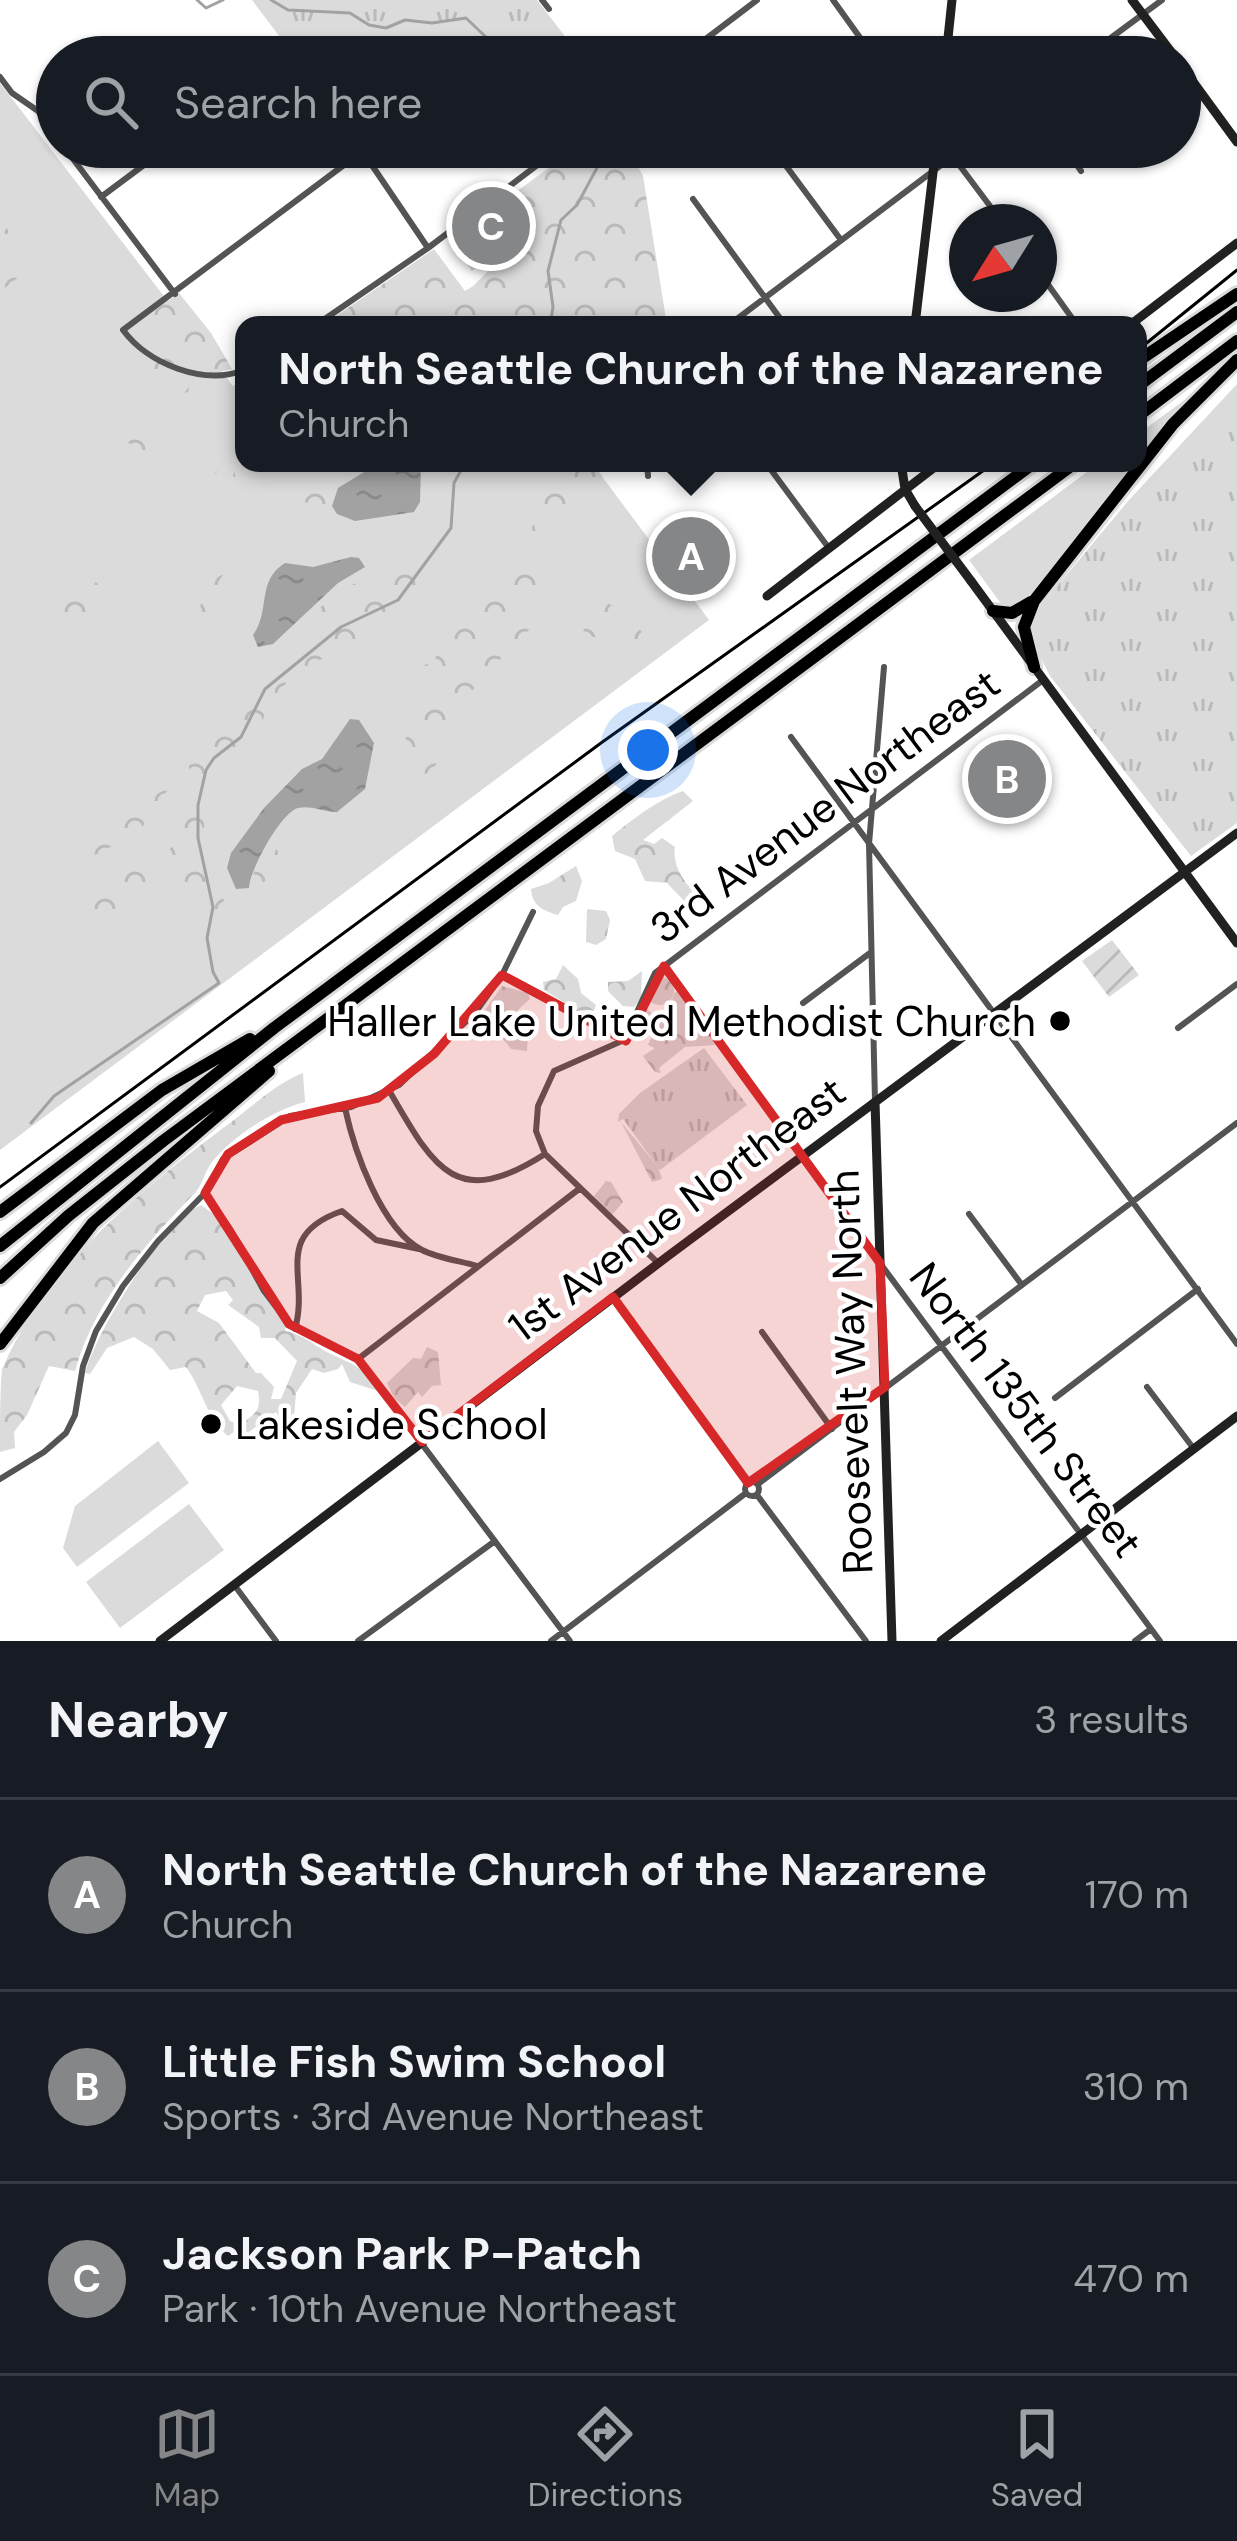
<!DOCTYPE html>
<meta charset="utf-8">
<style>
:root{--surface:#171b24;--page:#242831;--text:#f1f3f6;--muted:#9ea1a6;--line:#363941;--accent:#858687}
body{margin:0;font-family:"DM Sans",sans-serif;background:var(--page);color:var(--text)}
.compass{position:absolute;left:949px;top:204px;width:108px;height:108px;border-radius:50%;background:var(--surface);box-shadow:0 3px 9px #0004;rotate:233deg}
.you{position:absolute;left:648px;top:750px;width:42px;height:42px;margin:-30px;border:9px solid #fff;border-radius:50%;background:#1a73e8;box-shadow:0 0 0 18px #1a73e833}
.badge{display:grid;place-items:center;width:78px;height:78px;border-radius:50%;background:var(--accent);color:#fff;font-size:39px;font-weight:700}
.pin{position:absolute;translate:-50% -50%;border:6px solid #fff;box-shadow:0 3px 12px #0006}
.popup{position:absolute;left:235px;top:316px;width:912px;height:156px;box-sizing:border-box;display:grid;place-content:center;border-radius:24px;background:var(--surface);filter:drop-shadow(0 3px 9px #0005);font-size:39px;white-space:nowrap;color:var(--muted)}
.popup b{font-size:45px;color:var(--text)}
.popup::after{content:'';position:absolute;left:50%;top:100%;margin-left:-24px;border:24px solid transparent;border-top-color:var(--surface)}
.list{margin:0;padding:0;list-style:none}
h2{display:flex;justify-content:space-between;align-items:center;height:156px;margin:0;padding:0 48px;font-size:51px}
h2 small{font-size:39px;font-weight:400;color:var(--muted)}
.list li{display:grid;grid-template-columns:78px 1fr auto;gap:36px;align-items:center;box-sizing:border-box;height:192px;padding:0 48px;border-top:3px solid var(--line)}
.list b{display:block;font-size:45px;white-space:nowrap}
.list p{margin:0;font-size:39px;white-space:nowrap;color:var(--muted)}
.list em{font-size:39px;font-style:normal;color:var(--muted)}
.icon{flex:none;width:66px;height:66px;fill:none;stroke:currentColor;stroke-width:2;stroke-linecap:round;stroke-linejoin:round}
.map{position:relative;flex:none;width:1237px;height:1641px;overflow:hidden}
.search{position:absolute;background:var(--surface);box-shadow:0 3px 9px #0004;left:36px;right:36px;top:36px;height:132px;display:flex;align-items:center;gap:30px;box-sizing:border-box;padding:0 42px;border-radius:66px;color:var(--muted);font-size:45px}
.sheet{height:732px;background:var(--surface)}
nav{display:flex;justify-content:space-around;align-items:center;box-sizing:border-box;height:168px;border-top:3px solid var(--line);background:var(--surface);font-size:33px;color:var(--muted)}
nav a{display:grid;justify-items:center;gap:6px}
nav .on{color:var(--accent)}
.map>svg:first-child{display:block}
.grass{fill:#dbdbdb}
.forest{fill:url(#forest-crowns);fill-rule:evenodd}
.park{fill:url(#park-tufts)}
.garden{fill:url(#garden-furrows)}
.water{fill:url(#water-ripples)}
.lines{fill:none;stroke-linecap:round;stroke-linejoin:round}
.stream{stroke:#a2a2a2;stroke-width:3}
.highway-casing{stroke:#dbdbdb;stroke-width:18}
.street{stroke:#545454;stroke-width:6}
.secondary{stroke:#212121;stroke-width:9}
.highway{stroke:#000;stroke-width:12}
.tram{stroke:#000;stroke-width:3}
.secondary-bridge{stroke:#212121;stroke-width:9}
.marked{fill:#d62828;fill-opacity:0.2;stroke:#d62828;stroke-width:9;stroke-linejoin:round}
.poi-dot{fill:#000;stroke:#fff;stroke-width:4.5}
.labels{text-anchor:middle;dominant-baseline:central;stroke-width:9;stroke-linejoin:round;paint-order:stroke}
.street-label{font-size:42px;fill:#000;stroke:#fff}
.poi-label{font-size:42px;fill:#000;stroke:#fff;text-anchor:end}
</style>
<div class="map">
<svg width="1237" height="1641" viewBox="0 0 1237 1641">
<defs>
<pattern id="forest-crowns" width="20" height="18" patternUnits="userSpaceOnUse" patternTransform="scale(3)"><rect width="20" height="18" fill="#dbdbdb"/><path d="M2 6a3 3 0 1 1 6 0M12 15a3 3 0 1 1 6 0" fill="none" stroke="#bababa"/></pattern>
<pattern id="park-tufts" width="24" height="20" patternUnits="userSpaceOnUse" patternTransform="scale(3)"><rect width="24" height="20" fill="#dbdbdb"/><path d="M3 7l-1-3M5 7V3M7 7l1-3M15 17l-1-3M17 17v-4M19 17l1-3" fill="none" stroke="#bababa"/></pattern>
<pattern id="garden-furrows" width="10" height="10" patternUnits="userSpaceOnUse" patternTransform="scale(3)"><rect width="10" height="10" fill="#dbdbdb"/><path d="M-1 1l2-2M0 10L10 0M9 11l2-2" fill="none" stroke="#bababa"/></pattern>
<pattern id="water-ripples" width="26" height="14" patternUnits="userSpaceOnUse" patternTransform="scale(3)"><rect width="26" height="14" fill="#a2a2a2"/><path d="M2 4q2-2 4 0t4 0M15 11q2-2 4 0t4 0" fill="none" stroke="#8a8a8a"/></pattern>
</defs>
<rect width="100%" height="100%" fill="#fff"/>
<path class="grass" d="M0,83L233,386L244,380V463H592L709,620L0,1150Z
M1194,393L1138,462V434Z
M1099,463H1137L1025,601L1005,609L969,560Z
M158,1441L189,1483L77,1567L63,1548L75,1506Z
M189,1504L224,1550L120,1628L86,1582Z"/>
<path class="forest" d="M556,147H628L643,176L667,325H323L434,249L465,291L473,286L511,248L520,211L512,195L562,158Z
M0,218L32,266L0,292Z
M179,293L211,333L232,369L214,373L194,369L188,392L179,395L137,384L127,358L126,346L140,354H163L166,348L156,337L150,314Z
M124,428C144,438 168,458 190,450L203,455L217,472L210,479C181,466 135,455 115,430Z
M243,463C261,487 304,479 331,474L336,485L330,495L329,509C307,502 246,488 233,477L235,466Z
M569,463H592L603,477C569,503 568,536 526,551L539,501L569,482Z
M410,560C423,562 428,566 436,577L433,585L409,598L388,626L343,645L289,680L268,705L250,755C204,765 200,808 206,848L215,855L218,888L224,899L221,913H199L202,893L197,885H173L100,916L85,908L99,888L169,851L187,820L191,791L188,757L193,748L224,727L252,682L290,663C294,651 298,637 304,627C326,592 373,573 410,560Z
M524,561L553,562C564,626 483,657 462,709C455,725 464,711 461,728C457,744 440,762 427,773C416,783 407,782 393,781L386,768L400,752L417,711L431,700L405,677L414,668L431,663L493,587L497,576L514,572Z
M210,564H219L226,570L219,581L228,602L205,629L196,630L193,627L203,598L199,580Z
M91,580L101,585L92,623L83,622L79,629H60L51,611C61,596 75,586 91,580Z
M598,600C619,605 638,623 648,642L642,647L617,636L602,640L583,633L589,613L586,606Z
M169,788L134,839C109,844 95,858 72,865L57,858L84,830Z
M683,791L693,801L643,840L654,844L662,838L675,847C672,863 683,884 697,893L691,908L667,883L645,881L635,859L615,851L612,836C633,819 657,800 683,791Z
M273,842L290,876H269L252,897L235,896L236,891L250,889L256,863Z
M576,866L582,881L576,901L563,907L558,915C544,911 532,906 531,889L549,883Z
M587,909L606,911L610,920L606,939L596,945L586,942Z
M563,965L578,979L581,993L596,1005L593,1013L583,1014L544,990L543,982L556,979Z
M642,971L641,999L634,1007L623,1006L608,991V982L628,981Z
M646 991a14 14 0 1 1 28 0a14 14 0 1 1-28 0Z
M502,986L528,993L530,999L512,1015L528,1035L527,1051L511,1049L483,1013Z
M681,991L715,1045L685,1047L659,1068L661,1073L655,1072L643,1056L655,1048L648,1045L652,1036L650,1026L639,1021L645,1008L659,1019L667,1013L675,992Z
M303,1073L305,1102C272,1111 234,1135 212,1162C204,1172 203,1185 194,1194C145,1244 94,1302 75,1371L49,1366L27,1415L14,1432L15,1448L0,1452C0,1428 0,1390 2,1369C48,1264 145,1186 234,1120C256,1103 277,1083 303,1073Z
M621,1122L658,1167L662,1179L652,1182Z
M606,1181L611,1182L623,1202L612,1215L594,1196Z
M201,1205L215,1215L286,1324L285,1331C305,1335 314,1346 331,1354C352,1364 365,1367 378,1391L350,1382L342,1364L338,1369L324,1373L312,1369L296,1393L293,1429L288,1434L276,1412L246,1434L239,1429L228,1436C205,1416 203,1390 186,1367L170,1370L153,1349L134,1337L107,1348L90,1374L85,1373C96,1332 163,1222 201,1205ZM226,1291L233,1300L228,1305L259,1327L261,1338H275L297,1361L281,1399H271L274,1387L261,1373H256L219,1323L197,1311L205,1295ZM237,1386L258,1391C262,1410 255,1414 240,1425L230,1421L221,1405Z
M427,1347L438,1352L441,1385L432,1386L422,1397L418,1392L405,1407L394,1398L387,1383L413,1358L421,1359Z"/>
<path class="park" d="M252,0H537L581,57H440L426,40L404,57H280L289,49Z
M1237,384V823L1191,856L1050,676L1029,635L1033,615L1129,500Z
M704,1048L747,1105L660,1170L623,1119L618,1122L619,1114L640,1093Z"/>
<path class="garden" d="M509,196L518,212L511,242L472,271L450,240Z
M1112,940L1139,975L1109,997L1082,961Z"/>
<path class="water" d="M379,463H421L420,502L414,512L355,521L337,514L332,506L338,488Z
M351,557L359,558L365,567L338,583L273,644L258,647L253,635C271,610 256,581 285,563L313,567Z
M350,719L359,720L374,743L365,789L337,812C324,812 311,805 298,808C280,813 249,872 249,888L236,889L227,868L231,853L264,808L302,769L322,759Z"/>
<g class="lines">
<path class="stream" d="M197,0L206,8L223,0
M271,0L288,10L350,13L369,25L386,28L405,20L432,23L466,18L488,39L529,44L544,57
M550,325L553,307L548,271L561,220L577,205L598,166L592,147
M31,1123L54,1096L219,983L213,972L207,938L213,907L198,838V805L206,770L214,758L241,737L265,689L341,627L398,600L451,528L454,483L465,463"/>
<g class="highway-casing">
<path id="highway" d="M1138,361L1237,294
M1138,386L1237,312
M1138,416L1237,341
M993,611L1012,613L1031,602
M1034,667L1024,627L1034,601L1173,424L1237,360
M0,1212L162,1090L250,1039
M0,1246L274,1028L1034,463
M0,1278L68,1216L163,1141L1075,463
M0,1344L93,1223L269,1071"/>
</g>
<path class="street" d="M542,0L549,9
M833,0L874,57
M682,57L757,0
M1085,57L1162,0
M0,77L12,93L38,111L57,137
M64,147L175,294
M772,147L841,240
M1065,147L1081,171
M363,152L428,248
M954,158L1002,222
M101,197L168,147
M693,199L785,325
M1039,272L1077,325
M316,325L428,248L561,147
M729,325L965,147
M244,370C204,386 148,364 123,330L368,147
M647,463L648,476
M766,463L828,547
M791,737L1237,1344
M665,967L808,1166L1160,1641
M502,975L624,1040
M803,1003L870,953
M1178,1028L1237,984
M390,1092C434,1168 456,1211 545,1154
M875,1101L869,844L884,667
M345,1108C354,1150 381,1229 422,1250C438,1258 460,1261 477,1266
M205,1193L230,1229L264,1291L289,1324L358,1359L570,1641
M969,1214L1022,1285
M658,1263L545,1154L536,1131L538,1106L554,1071L624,1040L655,973L1043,680
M613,1297L748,1483
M295,1329C310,1277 271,1236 342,1211L376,1240L419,1249
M762,1332L832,1429
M358,1359L579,1189
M1147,1387L1194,1449
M1055,1398L1198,1289
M0,1479L44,1452L66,1433L75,1415L83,1366L96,1331L123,1286L158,1241L205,1193L223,1159L290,1116L351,1107L399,1085L475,1013L502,975L533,912
M745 1489a7 7 0 1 1 14 0a7 7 0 1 1-14 0Z
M758,1484L1237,1123
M757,1495L866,1641
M235,1586L276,1641
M358,1641L495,1541
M551,1641L746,1493
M1135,1641L1151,1629"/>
<path class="secondary" d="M1132,0L1175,57
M946,57L952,0
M1180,64L1237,142
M915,325L936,147
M1130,325L1237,243
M901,463L905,489L915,506
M971,581L1237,943
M767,596L940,463
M875,1102L892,1641
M160,1641L668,1256L1237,833
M941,1641L1237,1416"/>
<use href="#highway" class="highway"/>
<path class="tram" d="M1138,350L1237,270
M0,1187L601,743L994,463"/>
<path class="secondary-bridge" d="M915,506L971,581"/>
</g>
<path class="marked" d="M664,966L880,1263L885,1387L748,1483L613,1297L422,1442L358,1359L289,1324L205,1193L228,1154L281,1120L378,1098L434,1054L502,975L626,1041Z"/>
<g class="poi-dot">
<circle cx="1060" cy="1021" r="12"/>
<circle cx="211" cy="1424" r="12"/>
</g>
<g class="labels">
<g class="street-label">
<text transform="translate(825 806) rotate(-37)">3rd Avenue Northeast</text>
<text transform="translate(677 1209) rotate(-37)">1st Avenue Northeast</text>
<text transform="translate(851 1372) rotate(-92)">Roosevelt Way North</text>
<text transform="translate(1026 1410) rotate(53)">North 135th Street</text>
</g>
<g class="poi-label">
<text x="1036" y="1021">Haller Lake United Methodist Church</text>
<text x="235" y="1424" text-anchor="start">Lakeside School</text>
</g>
</g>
</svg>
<svg class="compass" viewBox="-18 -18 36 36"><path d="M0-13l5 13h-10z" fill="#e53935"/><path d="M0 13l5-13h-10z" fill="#9ea1a6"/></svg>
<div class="you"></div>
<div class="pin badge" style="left:691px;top:556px">A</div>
<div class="popup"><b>North Seattle Church of the Nazarene</b>Church</div>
<div class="pin badge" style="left:1007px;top:779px">B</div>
<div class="pin badge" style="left:491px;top:226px">C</div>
<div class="search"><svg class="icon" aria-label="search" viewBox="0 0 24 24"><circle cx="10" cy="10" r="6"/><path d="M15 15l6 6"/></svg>Search here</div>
</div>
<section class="sheet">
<h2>Nearby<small>3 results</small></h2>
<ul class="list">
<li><span class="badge">A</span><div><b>North Seattle Church of the Nazarene</b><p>Church</p></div><em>170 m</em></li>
<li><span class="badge">B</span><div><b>Little Fish Swim School</b><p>Sports · 3rd Avenue Northeast</p></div><em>310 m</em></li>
<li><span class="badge">C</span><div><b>Jackson Park P-Patch</b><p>Park · 10th Avenue Northeast</p></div><em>470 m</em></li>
</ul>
</section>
<nav>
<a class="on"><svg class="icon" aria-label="map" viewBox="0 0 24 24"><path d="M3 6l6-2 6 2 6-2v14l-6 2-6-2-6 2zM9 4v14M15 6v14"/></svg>Map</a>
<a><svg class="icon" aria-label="directions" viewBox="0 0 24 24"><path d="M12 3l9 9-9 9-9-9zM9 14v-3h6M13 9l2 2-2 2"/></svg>Directions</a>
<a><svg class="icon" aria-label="saved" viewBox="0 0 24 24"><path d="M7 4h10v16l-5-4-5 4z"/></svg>Saved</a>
</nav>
